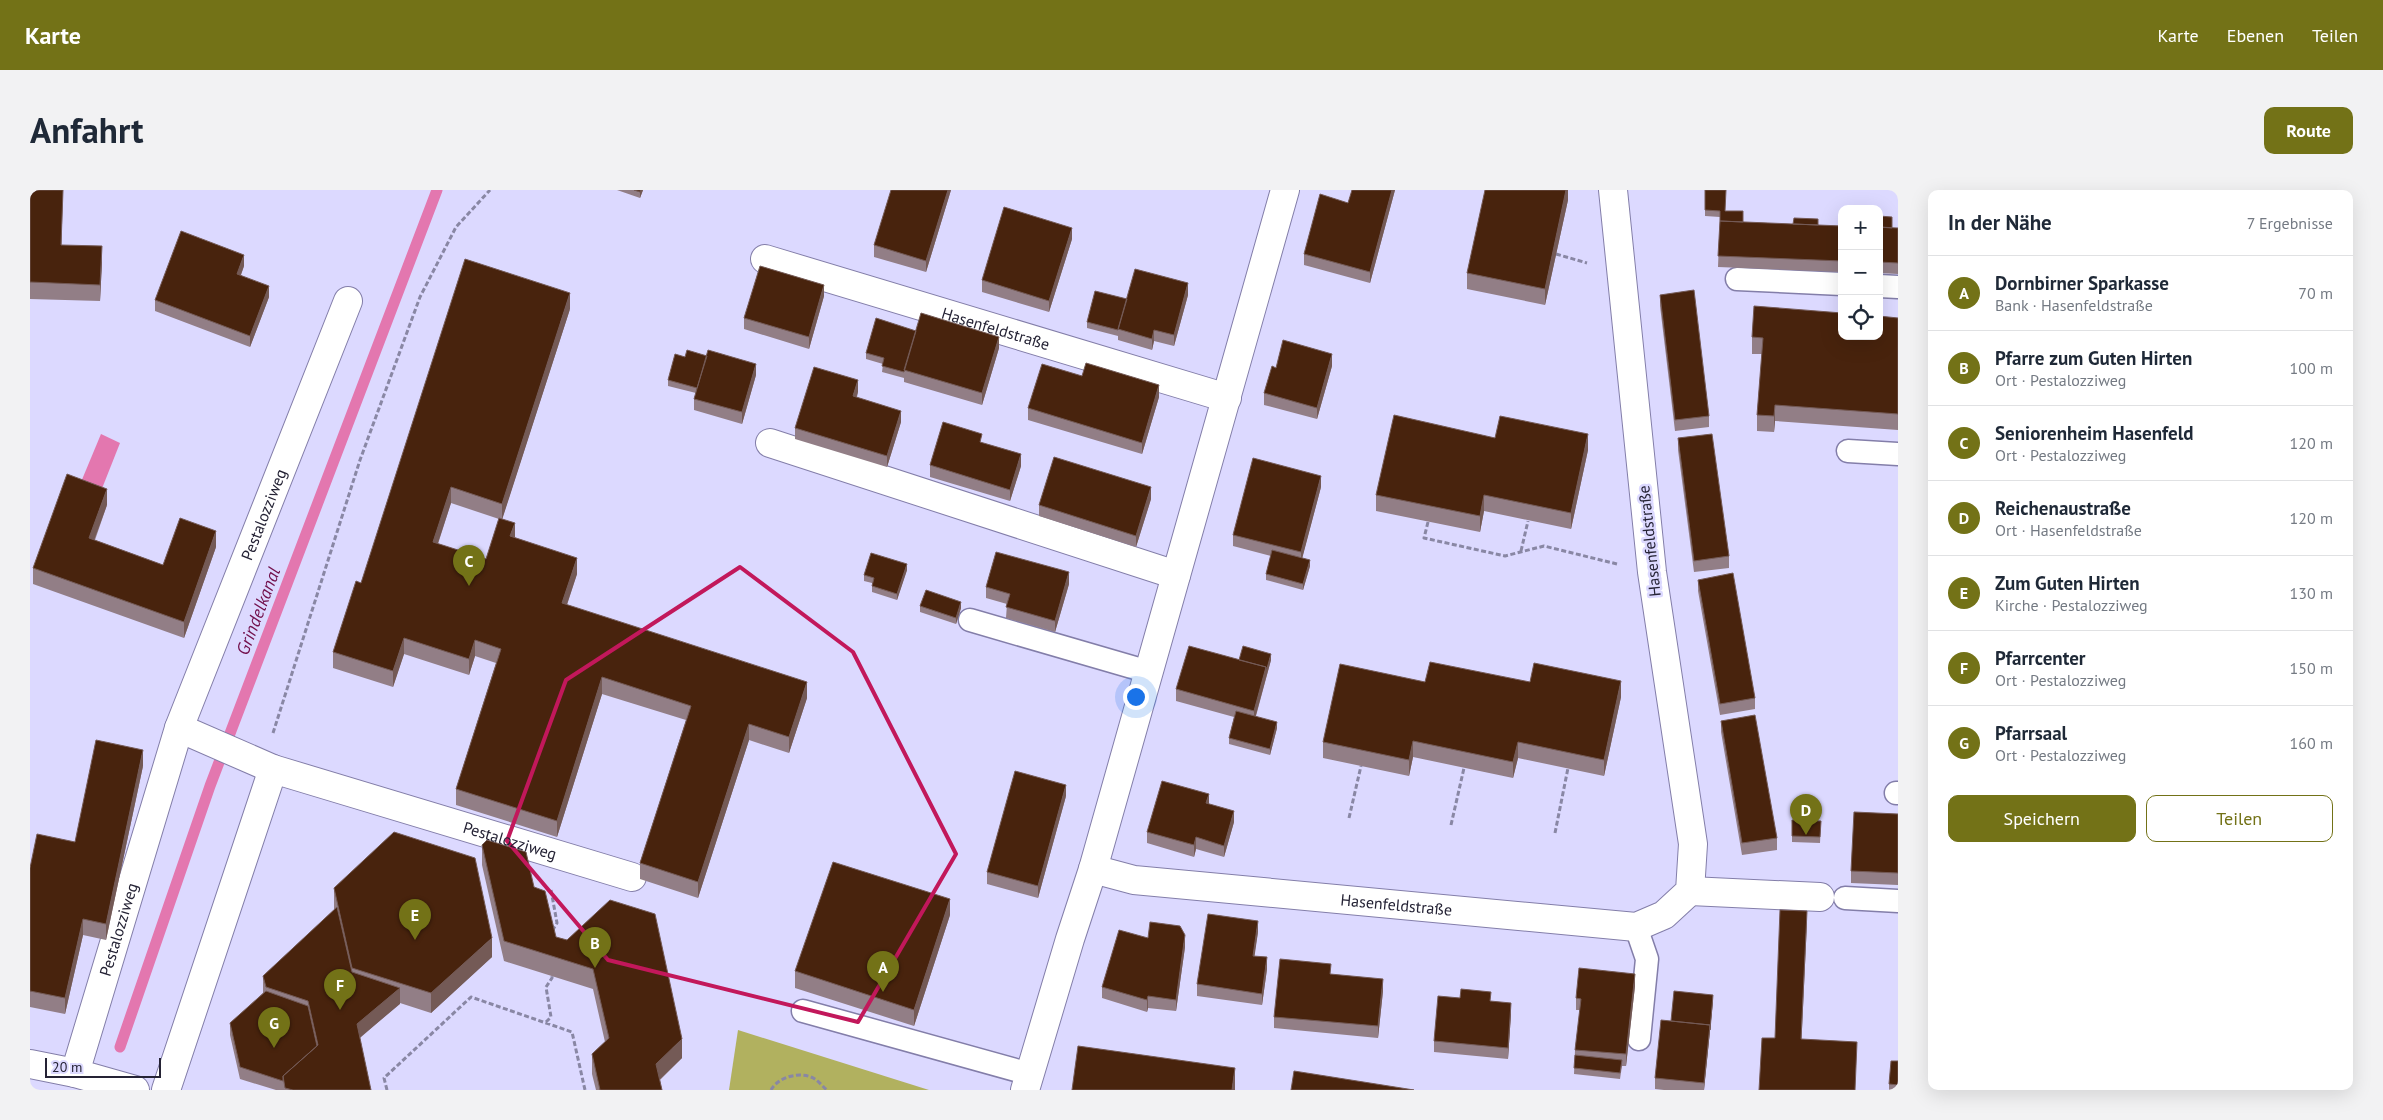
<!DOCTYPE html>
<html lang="de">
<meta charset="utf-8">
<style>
:root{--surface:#fff;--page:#f2f2f3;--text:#1f2937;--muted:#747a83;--line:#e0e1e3;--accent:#737217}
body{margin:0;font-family:"PT Sans",sans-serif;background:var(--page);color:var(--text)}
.controls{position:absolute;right:15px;top:15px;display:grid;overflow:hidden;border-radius:10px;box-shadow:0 5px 20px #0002}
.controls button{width:45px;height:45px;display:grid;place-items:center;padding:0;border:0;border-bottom:1px solid var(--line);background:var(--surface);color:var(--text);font:25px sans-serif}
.scale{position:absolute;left:15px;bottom:12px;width:116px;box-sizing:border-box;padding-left:5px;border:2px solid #252335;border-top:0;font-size:14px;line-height:18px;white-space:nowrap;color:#252335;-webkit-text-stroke:4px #dcd9ff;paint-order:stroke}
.you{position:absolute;left:1105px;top:506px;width:18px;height:18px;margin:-12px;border:4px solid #fff;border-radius:50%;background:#1a73e8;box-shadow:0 0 0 8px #1a73e833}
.badge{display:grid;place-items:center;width:32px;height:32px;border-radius:50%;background:var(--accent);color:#fff;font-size:16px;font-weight:700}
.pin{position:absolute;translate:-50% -41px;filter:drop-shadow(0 1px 2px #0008)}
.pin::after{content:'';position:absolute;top:26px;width:18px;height:15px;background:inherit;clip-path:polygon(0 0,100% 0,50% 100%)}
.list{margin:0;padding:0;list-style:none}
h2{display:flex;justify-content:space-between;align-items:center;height:65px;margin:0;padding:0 20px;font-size:21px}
h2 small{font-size:16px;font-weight:400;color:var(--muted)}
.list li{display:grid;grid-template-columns:32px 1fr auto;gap:15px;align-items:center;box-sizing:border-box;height:75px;padding:0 20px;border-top:1px solid var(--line)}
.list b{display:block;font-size:19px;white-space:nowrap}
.list p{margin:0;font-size:16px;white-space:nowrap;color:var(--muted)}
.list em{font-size:16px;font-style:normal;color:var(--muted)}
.actions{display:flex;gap:10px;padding:15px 20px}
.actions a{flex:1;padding:11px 0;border:1px solid var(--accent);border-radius:10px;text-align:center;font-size:18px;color:var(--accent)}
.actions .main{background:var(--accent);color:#fff}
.icon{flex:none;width:28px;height:28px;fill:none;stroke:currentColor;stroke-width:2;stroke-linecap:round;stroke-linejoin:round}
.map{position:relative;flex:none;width:1868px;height:900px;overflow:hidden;border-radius:10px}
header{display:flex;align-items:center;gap:30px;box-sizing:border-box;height:70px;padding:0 25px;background:var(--accent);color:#fff}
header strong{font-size:24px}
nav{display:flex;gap:28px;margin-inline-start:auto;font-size:18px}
.intro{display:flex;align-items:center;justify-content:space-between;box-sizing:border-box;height:120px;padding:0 30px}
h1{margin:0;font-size:35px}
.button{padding:12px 22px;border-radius:10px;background:var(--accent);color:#fff;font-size:18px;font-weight:700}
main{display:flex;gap:30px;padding:0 30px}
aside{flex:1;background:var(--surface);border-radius:10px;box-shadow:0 5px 20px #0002}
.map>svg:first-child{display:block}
.green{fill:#b1b15f}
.water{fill:#e377af}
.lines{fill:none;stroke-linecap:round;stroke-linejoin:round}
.stream{stroke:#e377af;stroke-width:11}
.lane-casing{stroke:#837ea9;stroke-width:25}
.street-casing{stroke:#837ea9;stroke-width:30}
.path{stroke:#8987a4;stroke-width:3;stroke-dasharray:5 2.5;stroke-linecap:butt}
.lane{stroke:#fff;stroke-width:22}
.street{stroke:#fff;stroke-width:28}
.wall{fill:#927e86;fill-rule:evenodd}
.shaded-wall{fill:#745a56}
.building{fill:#48230d;stroke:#745a56}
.marked{fill:none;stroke:#c2185b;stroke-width:4;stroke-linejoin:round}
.labels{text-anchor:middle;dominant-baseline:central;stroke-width:5;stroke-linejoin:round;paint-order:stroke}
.street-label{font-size:16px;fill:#252335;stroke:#dcd9ff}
.water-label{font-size:18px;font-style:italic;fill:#72104c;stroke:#dcd9ff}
</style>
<header>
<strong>Karte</strong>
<nav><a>Karte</a><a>Ebenen</a><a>Teilen</a></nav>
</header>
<div class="intro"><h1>Anfahrt</h1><a class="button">Route</a></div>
<main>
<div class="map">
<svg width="1868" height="900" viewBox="0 0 1868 900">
<rect width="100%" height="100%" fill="#dcd9ff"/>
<path class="green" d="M708,840L899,900H699Z"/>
<path class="water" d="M71,244L90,253L71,301L51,292Z"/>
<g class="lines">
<path class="stream" d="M90,857L180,596L407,0"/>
<g class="lane-casing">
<path id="lane" d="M1707,89L1812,94
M1849,96L1868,97
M1818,261L1868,264
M940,430L1119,482
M1866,603H1868
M1815,708L1868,711
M1606,737L1617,769L1609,849
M773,821L1000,884"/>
</g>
<g class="street-casing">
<g id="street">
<path id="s1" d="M735,69L1197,208"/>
<path d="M740,253L1146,385"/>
<path id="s2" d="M149,538L243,579L602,687"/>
<path id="s3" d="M1063,679L1104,690L1606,737L1634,725L1660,701L1663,654L1622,382L1583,0"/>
<path d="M1660,701L1790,707"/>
<path d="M0,874L45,883L105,900"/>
<path id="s4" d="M45,883L149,538L318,111"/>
<path d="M136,900L243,579"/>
<path d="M995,900L1040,749L1063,679L1255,0"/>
</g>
</g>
<path class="path" d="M1526,64L1557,73
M1398,332L1394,348L1475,366L1514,356L1587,374
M1491,361L1498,331
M243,543L330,270L390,107L426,37L460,0
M1319,628L1331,576
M1421,635L1434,578
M1525,643L1538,578
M521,700L527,733L522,741
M516,832L521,827L516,797L522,788V786
M357,900L354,888L441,807L542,842L555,900
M741,900C748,887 768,882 781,887C787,889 792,896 797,900"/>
<use href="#lane" class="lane"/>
<use href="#street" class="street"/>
</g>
<path class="wall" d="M0,0H33L31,55L72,72L70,111L0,109Z
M587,0H613L610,8Z
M921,0L896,82L844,67V55Z
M1322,0H1365L1340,93L1274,75V64L1318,13Z
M1538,0V10L1515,115L1437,99V83Z
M1675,0L1695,21L1713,32L1812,36V82L1688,77L1690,27L1675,26Z
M1849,26L1862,38H1868V84L1849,83Z
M1042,49L1019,122L952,102V90Z
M214,76L211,85L239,107L220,157L125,121V110Z
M1158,105L1144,156L1124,151L1122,160L1088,150V146L1057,138V132L1097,109Z
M1630,105L1679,226V237L1645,241L1630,116Z
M794,106L779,159L714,139V128Z
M540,119L472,329L485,348L547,384L537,415L777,508L759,563L719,550L668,708L610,689V673L656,530L572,504L527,647L426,615V599L466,473L445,466L439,485L374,464L363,497L303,478V462ZM421,313L469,329L456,369L408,354Z
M1868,128V240L1745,231L1744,242L1727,241V225L1732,164H1722V147Z
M886,141L969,158L952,215L874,192V188L852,182L853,174L836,169V163Z
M1302,176L1287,229L1234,215V203L1246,178Z
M726,185L712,234L664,220V209L666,203L638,196V190Z
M1052,186L1129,207L1112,264L998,230V218Z
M828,202L827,207L871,232L857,277L765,249V238Z
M1465,248L1558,260L1541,339L1454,321L1450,342L1346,321V305Z
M1648,248L1699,366V378L1664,382L1648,260Z
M952,253L991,276L980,311L900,287V275Z
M1291,297L1272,368L1280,376L1273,400L1236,390V384L1241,366L1203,356V345Z
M1121,309L1106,357L1009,326V315Z
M77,315L65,350L133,375L186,357L154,448L3,394V378Z
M877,380L867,410L842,402V393L834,391V385Z
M1668,390L1725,508V519L1690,525L1668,401Z
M1039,394L1025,442L976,428L977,414L956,408V397Z
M890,416L931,418L926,434L890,422Z
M1209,470H1241L1226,526L1247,538L1240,565L1199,554V548L1204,527L1146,511V499Z
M1395,492H1500L1591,507L1574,586L1488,568L1483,588L1383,567L1379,586L1293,568V552Z
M1691,531L1747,648V660L1712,665L1691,542Z
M113,576L76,750L53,745L35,824L0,817V678L45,652Z
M1036,606L1008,708L957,694V682Z
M1179,614L1204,632L1194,667L1166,659L1164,667L1117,653V642Z
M1868,624V695L1821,693V681Z
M1762,630L1791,631L1790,653L1762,652Z
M452,655L504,697L526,747L537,750L652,868L630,890L632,900H566L562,884V864L575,852L563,799L474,771L452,675Z
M304,698L462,767L401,823L370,813L330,848L341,900H246L210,889L200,845V833L233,803V786L304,720Z
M920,725L884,836L765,798V781Z
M1228,742L1224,766L1237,779L1232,815L1167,806V794Z
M1118,748L1155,757L1146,821L1118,818L1117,822L1072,808V797Z
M1301,784L1353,801L1348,848L1244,838V827Z
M1605,796L1596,876H1592L1590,889L1544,884L1545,860L1550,820H1546V808Z
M1461,811L1481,824L1478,869L1404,862V851Z
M1683,811L1674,900H1634L1625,899V888L1641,831Z
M1868,871V900H1859V894Z"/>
<path class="shaded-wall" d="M33,0L31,71V55Z
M611,0H613L610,8V2Z
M918,0H921L896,82V71Z
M1362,0H1365L1340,93V82Z
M1536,0H1538V10L1515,115V99Z
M1042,38V49L1019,122V111Z
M72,56V72L70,111V95Z
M214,65V76L207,95V84Z
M1158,93V105L1144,156V145Z
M794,95V106L779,159V147Z
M239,96V107L220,157V146Z
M540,103V119L472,330V314Z
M1124,140V151L1122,160V149Z
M969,147V158L952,215V203Z
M1302,164V176L1287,229V218Z
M726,174V185L712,234V222Z
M828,190V202L823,217V206Z
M1129,195V207L1112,264V253Z
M1745,215V231L1744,242V226Z
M871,221V232L857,277V266Z
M1558,244V260L1541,339V323Z
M991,264V276L980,311V300Z
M1291,286V297L1271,373V362Z
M421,297V313L403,368V352Z
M1121,297V309L1106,357V346Z
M77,299V315L59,364V348Z
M1454,305V321L1450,342V326Z
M485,333V349L480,346Z
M186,341V357L154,448V432Z
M547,368V384L532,429V413Z
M1280,370V376L1273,400V394Z
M877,374V380L867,410V404Z
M1039,382V394L1025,442V431Z
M931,412V418L926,434V428Z
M374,448V464L363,497V481Z
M445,450V466L439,485V469Z
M1241,464V470L1236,488V482Z
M1236,477V488L1224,532V521Z
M572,487V504L527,647V631Z
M1591,491V507L1574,586V570Z
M777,492V508L759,563V547Z
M1247,532V538L1240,565V559Z
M719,534V550L668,708V692Z
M1383,551V567L1379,586V570Z
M1488,552V568L1483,588V572Z
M113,560V576L76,750V734Z
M1036,595V606L1008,708V696Z
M1179,604V616L1176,613Z
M1204,621V632L1194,667V656Z
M1166,647V659L1164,667V655Z
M920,709V725L884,836V820Z
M1777,721V732L1771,861V849Z
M53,729V745L35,824V808Z
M1228,731V742L1223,777V766Z
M1155,745V757L1146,821V810Z
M462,748V767L401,823V803Z
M1237,767V779L1232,815V804Z
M1605,784V796L1596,876V864Z
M1353,789V801L1348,848V836Z
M370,798V814L327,850V834Z
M1683,805V811L1674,900V893L1680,835Z
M1118,806V818L1117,822V810Z
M1481,813V824L1478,869V858Z
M652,849V868L626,893V874Z
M1205,878V900H1202Z"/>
<path class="building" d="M0,0H33L31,55L72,56L70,95L0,92Z
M604,0H611L610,2Z
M861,0H918L896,71L844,55Z
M1322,0H1362L1340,82L1274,64L1290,4L1318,13Z
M1455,0H1536L1515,99L1437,83Z
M1675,0H1696L1695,21H1713V32L1690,31V21L1675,20Z
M974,17L1042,38L1019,111L952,90Z
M1849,26L1862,27V38L1849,37Z
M1764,28L1788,29V35L1763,34Z
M1690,31L1812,36V71L1688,66Z
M1849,37L1868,38V73L1849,72Z
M151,41L214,65L207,84L239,96L220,146L125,110Z
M435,69L540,103L472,314L421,297L403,352L456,369L469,328L485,333L480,346L547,368L532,413L777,492L759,547L719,534L668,692L610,673L661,516L572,487L527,631L426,599L471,459L445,450L439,469L374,448L363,481L303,462L326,391L331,393Z
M730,76L794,95L779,147L714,128Z
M1105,79L1158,93L1144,145L1124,140L1122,149L1088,139Z
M1664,100L1679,226L1645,230L1630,105Z
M1065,101L1097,109L1088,140L1057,132Z
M1724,116L1812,123V146H1849V126L1868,128V224L1745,215L1744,226L1727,225L1733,148L1722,147Z
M891,123L969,147L952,203L874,180Z
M846,128L886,141L874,182L852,176L854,168L836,163Z
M1253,150L1302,164L1287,218L1234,203L1242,176L1246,178Z
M657,160L677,166L667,198L638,190L645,164L655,167Z
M678,160L726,174L712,222L664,209Z
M1056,173L1129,195L1112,253L998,218L1012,174L1052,186Z
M784,177L828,190L823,206L871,221L857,266L765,238Z
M1364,225L1465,248L1470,226L1558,244L1541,323L1454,305L1450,326L1346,305Z
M913,232L952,244L950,252L991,264L980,300L900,275Z
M1682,244L1699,366L1664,371L1648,248Z
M1024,267L1121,297L1106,346L1009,315Z
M1223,268L1291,286L1271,362L1203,345Z
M37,284L77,299L59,348L133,375L150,328L186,341L154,432L3,378Z
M1242,360L1280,370L1273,394L1236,384Z
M966,362L1039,382L1025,431L976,417L980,404L956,397Z
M841,363L877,374L867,404L842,396L844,388L834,385Z
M1703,383L1725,508L1690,514L1668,390Z
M896,400L931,412L926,428L890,416Z
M1159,456L1236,477L1224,521L1146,499Z
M1213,456L1241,464L1236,482V477L1209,470Z
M1400,472L1500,492L1504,473L1591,491L1574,570L1488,552L1483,572L1383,551L1379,570L1293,552L1310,474L1395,492Z
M1206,521L1247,532L1240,559L1199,548Z
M1725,525L1747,648L1712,653L1691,531Z
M66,550L113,560L76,734L53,729L35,808L0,801V678L7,644L45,652Z
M985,581L1036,595L1008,696L957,682Z
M1132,591L1179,604L1176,613L1204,621L1194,656L1166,647L1164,655L1117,642Z
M1824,622L1868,624V683L1821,681Z
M1762,630L1791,631L1790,647L1762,646Z
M364,642L445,668L462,748L401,803L322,778L304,698Z
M457,650L496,662L504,697L515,701L526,747L537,750L580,710L625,724L652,849L626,874L632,900H570L562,864L579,848L563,779L474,751L452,655Z
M803,672L920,709L884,820L765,781Z
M307,717L322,782L370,798L327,834L341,900H263L255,898L253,886L288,855L278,811L236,797L233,786Z
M1750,720L1777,721L1771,849L1827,852L1825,900H1729L1732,848H1745Z
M1178,724L1228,731L1223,766L1237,767L1232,804L1167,794Z
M1120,732L1150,736L1155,745L1146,810L1118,806L1117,810L1072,797L1089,740L1118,748Z
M1250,769L1301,774L1300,784L1353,789L1348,836L1244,827Z
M1549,778L1605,784L1596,864L1545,860L1551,809L1546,808Z
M1431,799L1461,802L1460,811L1481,813L1478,858L1404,851L1408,806L1430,808Z
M236,801L278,816L287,856L253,886V891L210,877L200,833Z
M1644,801L1683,805L1680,840V835L1641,831Z
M1631,830L1680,835L1674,893L1625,888Z
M1048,856L1205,878L1202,900H1042Z
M1545,865L1592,870L1590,883L1544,878Z
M1861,871H1868V895L1859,894Z
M1264,881L1384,900H1261Z"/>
<path class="marked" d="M710,377L823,462L926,664L828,832L578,770L477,651L536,490Z"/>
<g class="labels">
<g class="street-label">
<text stroke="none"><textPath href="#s1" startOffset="241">Hasenfeldstraße</textPath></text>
<text stroke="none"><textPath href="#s4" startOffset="590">Pestalozziweg</textPath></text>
<text transform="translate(1619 351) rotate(-96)">Hasenfeldstraße</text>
<text stroke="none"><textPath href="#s2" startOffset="350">Pestalozziweg</textPath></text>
<text stroke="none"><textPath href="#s3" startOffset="306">Hasenfeldstraße</textPath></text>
<text stroke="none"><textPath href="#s4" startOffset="150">Pestalozziweg</textPath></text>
</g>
<g class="water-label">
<text transform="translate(228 421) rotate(-69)">Grindelkanal</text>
</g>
</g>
</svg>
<div class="controls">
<button>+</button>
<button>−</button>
<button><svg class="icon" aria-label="locate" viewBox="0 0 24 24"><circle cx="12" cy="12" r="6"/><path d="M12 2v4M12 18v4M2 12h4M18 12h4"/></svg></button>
</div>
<div class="scale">20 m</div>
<div class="you"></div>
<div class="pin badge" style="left:853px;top:802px">A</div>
<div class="pin badge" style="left:565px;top:778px">B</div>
<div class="pin badge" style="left:439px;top:396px">C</div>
<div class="pin badge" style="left:1776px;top:645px">D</div>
<div class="pin badge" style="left:385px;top:750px">E</div>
<div class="pin badge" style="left:310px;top:820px">F</div>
<div class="pin badge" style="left:244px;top:858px">G</div>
</div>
<aside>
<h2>In der Nähe<small>7 Ergebnisse</small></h2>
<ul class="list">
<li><span class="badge">A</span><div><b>Dornbirner Sparkasse</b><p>Bank · Hasenfeldstraße</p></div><em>70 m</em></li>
<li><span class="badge">B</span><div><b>Pfarre zum Guten Hirten</b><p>Ort · Pestalozziweg</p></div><em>100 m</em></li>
<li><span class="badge">C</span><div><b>Seniorenheim Hasenfeld</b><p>Ort · Pestalozziweg</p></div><em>120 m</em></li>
<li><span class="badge">D</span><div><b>Reichenaustraße</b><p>Ort · Hasenfeldstraße</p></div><em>120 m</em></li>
<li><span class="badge">E</span><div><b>Zum Guten Hirten</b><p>Kirche · Pestalozziweg</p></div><em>130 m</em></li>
<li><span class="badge">F</span><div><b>Pfarrcenter</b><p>Ort · Pestalozziweg</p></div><em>150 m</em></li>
<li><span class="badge">G</span><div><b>Pfarrsaal</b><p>Ort · Pestalozziweg</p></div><em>160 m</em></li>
</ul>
<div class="actions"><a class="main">Speichern</a><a>Teilen</a></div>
</aside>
</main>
